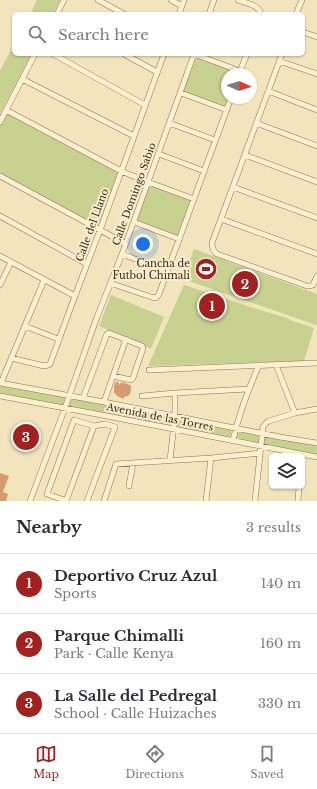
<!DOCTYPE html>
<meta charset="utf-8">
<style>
:root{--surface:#fff;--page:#f2f2f3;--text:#2b2b33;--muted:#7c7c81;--line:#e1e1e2;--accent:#a1211e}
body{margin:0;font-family:"Libre Baskerville",serif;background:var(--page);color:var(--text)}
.controls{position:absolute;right:12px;bottom:12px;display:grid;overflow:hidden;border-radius:6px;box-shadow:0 1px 3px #0004}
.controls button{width:36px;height:36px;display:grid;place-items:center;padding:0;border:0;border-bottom:1px solid var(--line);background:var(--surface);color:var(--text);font:20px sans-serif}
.compass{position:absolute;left:221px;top:68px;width:36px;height:36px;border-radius:50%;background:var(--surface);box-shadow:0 1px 3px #0004;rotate:93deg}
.you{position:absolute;left:143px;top:244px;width:14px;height:14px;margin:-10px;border:3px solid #fff;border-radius:50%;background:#1a73e8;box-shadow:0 0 0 6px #1a73e833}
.badge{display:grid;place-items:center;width:26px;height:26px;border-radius:50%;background:var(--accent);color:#fff;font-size:13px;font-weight:700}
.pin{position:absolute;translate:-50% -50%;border:2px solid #fff;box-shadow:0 1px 4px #0006}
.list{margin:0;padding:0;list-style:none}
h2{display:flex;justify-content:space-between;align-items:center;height:52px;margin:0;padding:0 16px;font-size:17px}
h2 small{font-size:13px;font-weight:400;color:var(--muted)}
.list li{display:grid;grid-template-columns:26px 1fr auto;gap:12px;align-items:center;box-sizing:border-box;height:60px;padding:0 16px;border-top:1px solid var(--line)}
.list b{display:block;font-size:15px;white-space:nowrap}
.list p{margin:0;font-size:13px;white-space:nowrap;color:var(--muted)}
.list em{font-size:13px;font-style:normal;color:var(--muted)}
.icon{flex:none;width:22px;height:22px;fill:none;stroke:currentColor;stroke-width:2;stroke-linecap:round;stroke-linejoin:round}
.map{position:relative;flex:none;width:317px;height:501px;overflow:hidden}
.search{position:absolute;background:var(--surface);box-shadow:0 1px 3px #0004;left:12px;right:12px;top:12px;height:44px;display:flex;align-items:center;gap:10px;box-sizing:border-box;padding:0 14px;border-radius:6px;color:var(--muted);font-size:15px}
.sheet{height:232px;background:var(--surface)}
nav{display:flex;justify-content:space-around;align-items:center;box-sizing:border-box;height:56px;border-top:1px solid var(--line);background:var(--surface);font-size:11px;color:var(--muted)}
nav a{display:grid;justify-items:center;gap:2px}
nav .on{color:var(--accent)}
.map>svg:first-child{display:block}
.green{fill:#c8d190}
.building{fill:#d49c6f}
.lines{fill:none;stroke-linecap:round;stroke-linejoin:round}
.minor-casing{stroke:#8c7354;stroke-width:6}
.minor{stroke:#fcf0d1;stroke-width:5}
.labels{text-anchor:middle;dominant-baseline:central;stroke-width:4;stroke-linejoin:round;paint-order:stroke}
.street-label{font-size:10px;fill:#3a2a1b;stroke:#f9edcd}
.poi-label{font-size:10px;fill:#3a2a1b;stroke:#f9edcd;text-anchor:end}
</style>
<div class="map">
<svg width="317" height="501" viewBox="0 0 317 501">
<rect width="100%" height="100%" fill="#f2e4bd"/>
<path class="green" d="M37,0H60L53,14H30Z
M14,44V54H32L0,114V71Z
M197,56L240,73V74H227V98H231L227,109L183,92Z
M7,112L119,172L100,228L0,174V125Z
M149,183L193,200L179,239L135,222Z
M194,249L317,294V322L316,325L183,279Z
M184,285L254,308L290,319V320L314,328L304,361L148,366Z
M111,295L164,317L151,349L99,326Z
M0,384L66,397L63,406L0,395Z
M71,396L174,415L172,430L67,408Z
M176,415L233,427L228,442L175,431Z
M236,425L261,430L259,448L231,442Z
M265,431L317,441V460L302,457V456H296L263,449Z"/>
<path class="building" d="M117,381L120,385L121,382L128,384L131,386V390L130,394L128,396L124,397V399L117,396L114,392V387L115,383Z
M0,473L9,476L3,492L8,494L6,501H0Z"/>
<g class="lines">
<g class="minor-casing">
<path id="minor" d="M98,0L124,14
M171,0L182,6
M238,0C245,3 260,5 261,14
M57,14L64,0
M179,14L184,0
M209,14L214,0
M296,14L302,0
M303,32L317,37
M53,54L145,105
M124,54L157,72
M282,54L212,243C212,248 213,251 217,254L307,286H310L313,285L317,276
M279,61L317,74
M239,74L247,54
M22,79L134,136
M268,91L317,110
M181,93L227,110
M6,110L121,171L148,182L194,199
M0,122L35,54
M169,123L215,140
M256,123L317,146
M159,154L204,171
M245,155L317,182
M0,176L126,244
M233,187L317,218
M0,216L87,264
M221,219L317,254
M134,222L179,239
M122,254L167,271
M0,256L75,296
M110,283L151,297L156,298L159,294L231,98
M0,285L11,262
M25,326L58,339
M11,358L44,366L48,365L50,364L75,296L100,230L164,54
M276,365L295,413
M149,370L317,363
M0,383L104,402L280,437L317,443
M1,383L44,280
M0,396L107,416L317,457
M142,396L175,393L248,389
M83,398L107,334L109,333L142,346L143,348L133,378L131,380L113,376
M104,402L126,339
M233,440C239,414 248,390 259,365
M170,460L175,416V393
M129,486L133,463
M30,501L65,408L97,317L122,254L148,182L194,54L240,71
M66,501L94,426
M67,501L47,494L74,420L94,426L105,424L115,427L87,501
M104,501L116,464L211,458L260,453
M206,501L211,458
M255,501L263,427L266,423L269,421L295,413L317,409
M298,501L299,486"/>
</g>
<use href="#minor" class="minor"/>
</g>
<defs>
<g id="stadium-disc" transform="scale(1.15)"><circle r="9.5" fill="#a1211e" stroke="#f9edcd"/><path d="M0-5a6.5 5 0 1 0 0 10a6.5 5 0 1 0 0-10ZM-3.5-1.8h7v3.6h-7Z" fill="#fff"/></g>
</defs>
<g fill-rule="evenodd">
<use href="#stadium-disc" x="206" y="269"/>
</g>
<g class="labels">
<g class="street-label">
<text transform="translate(134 194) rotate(-70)">Calle Domingo Sabio</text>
<text transform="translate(92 225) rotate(-70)">Calle del Llano</text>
<text transform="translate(160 417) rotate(11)">Avenida de las Torres</text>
</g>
<g class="poi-label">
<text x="190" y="263">Cancha de<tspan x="190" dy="12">Futbol Chimali</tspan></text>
</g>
</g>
</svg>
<div class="controls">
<button><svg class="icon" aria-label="layers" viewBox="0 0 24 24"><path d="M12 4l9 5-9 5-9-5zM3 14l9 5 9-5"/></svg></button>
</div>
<svg class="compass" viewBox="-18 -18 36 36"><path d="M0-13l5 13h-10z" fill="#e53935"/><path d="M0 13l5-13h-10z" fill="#7c7c81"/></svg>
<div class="you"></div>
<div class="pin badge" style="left:212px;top:306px">1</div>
<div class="pin badge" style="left:245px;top:284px">2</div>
<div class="pin badge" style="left:26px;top:437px">3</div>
<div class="search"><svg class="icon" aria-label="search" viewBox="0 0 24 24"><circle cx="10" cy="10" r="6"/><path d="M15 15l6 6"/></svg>Search here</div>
</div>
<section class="sheet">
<h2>Nearby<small>3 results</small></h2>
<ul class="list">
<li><span class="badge">1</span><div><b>Deportivo Cruz Azul</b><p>Sports</p></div><em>140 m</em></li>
<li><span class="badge">2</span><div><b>Parque Chimalli</b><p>Park · Calle Kenya</p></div><em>160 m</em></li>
<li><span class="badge">3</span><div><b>La Salle del Pedregal</b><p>School · Calle Huizaches</p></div><em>330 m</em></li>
</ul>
</section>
<nav>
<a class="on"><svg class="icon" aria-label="map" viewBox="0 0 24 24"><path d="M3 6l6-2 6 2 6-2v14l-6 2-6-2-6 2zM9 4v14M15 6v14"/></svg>Map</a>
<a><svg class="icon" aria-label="directions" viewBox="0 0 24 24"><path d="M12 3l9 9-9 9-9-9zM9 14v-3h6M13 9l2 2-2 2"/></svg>Directions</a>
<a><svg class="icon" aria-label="saved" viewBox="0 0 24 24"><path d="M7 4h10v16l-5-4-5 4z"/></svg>Saved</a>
</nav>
